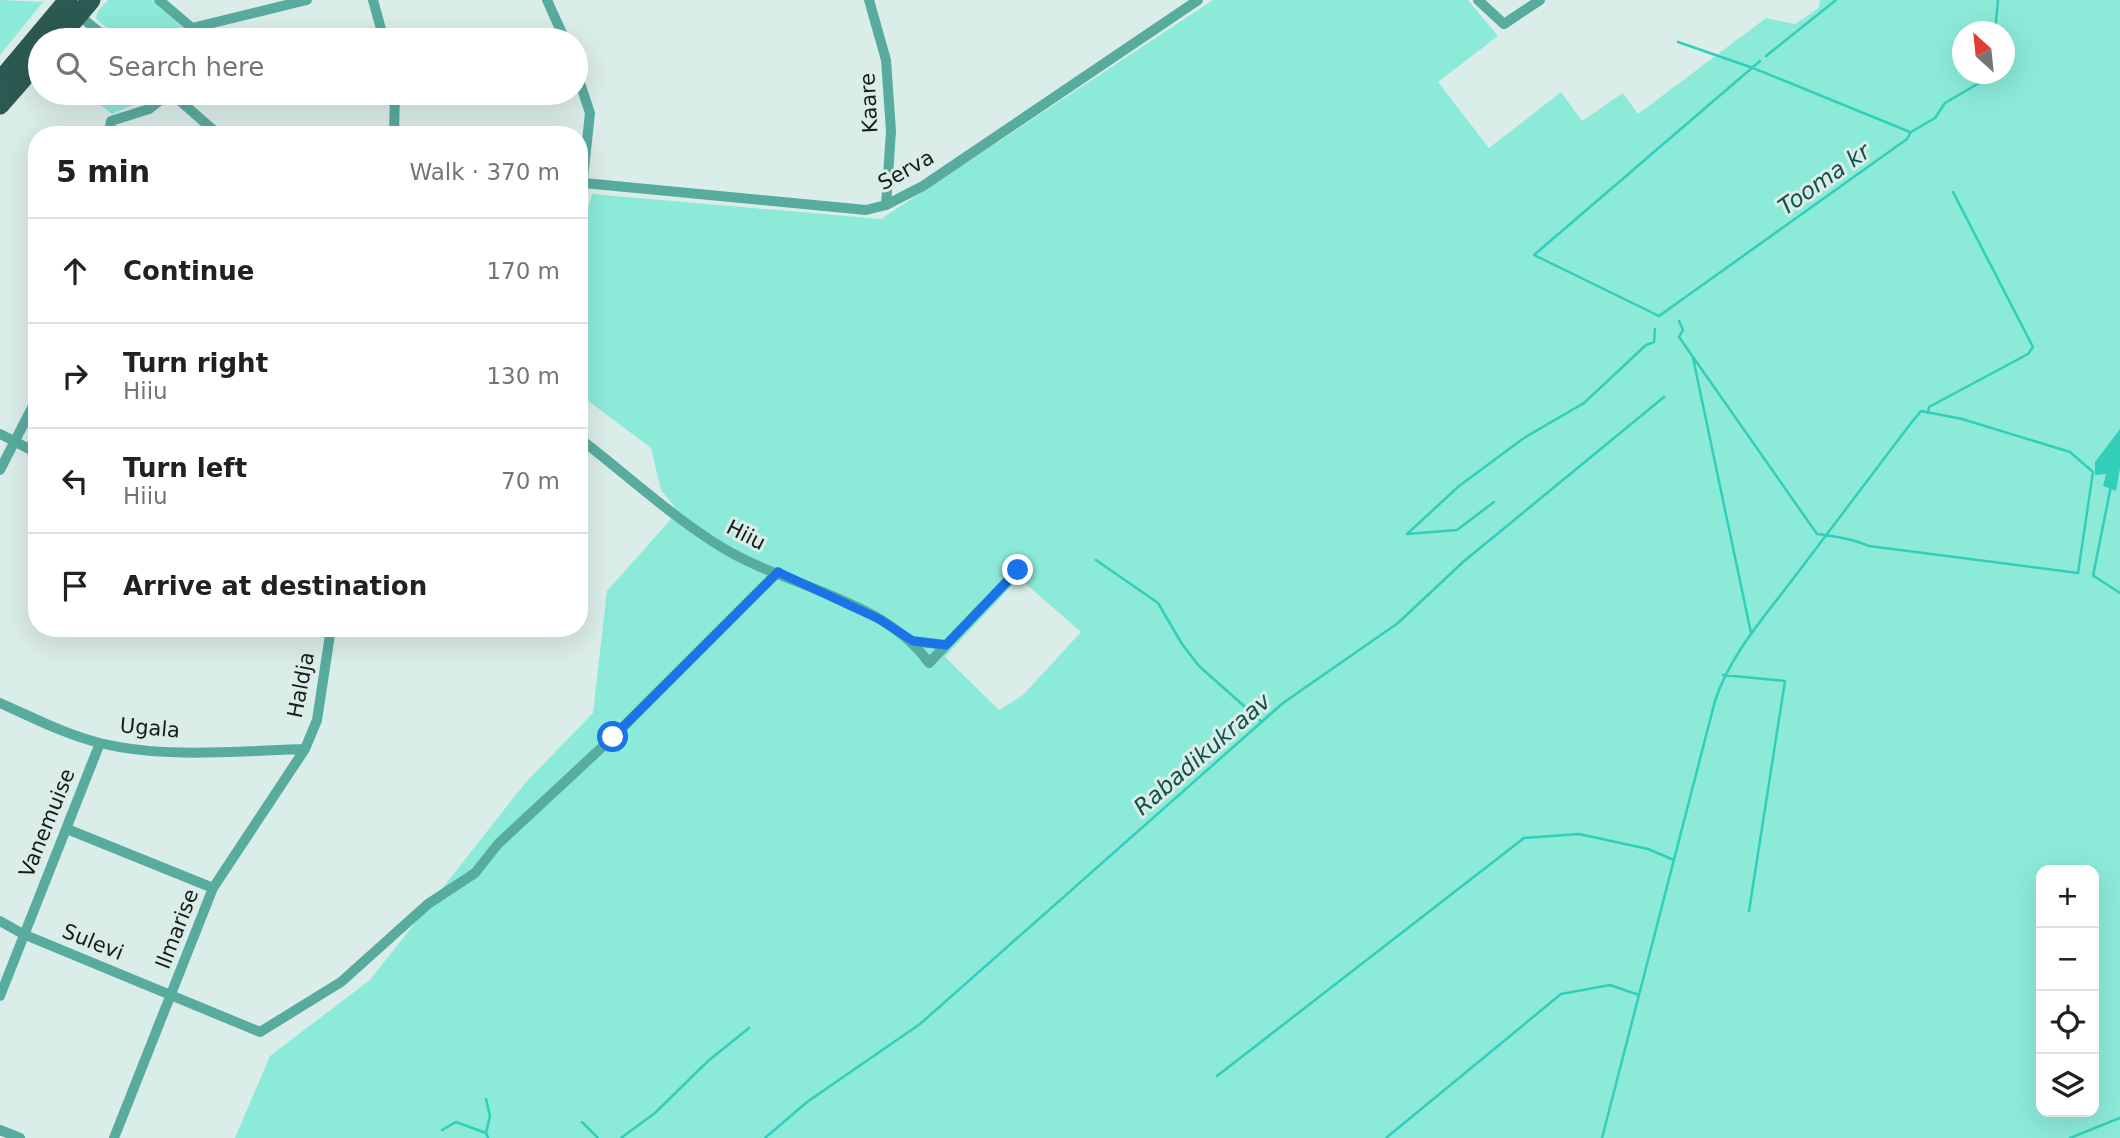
<!DOCTYPE html>
<meta charset="utf-8">
<style>
:root{--surface:#fff;--page:#f6f6f6;--text:#202124;--muted:#757577;--line:#e0e0e0}
body{margin:0;font-family:"DejaVu Sans",sans-serif;background:var(--page);color:var(--text)}
.controls{position:absolute;right:21px;bottom:21px;display:grid;overflow:hidden;border-radius:14px;box-shadow:0 7px 28px #0002}
.controls button{width:63px;height:63px;display:grid;place-items:center;padding:0;border:0;border-bottom:2px solid var(--line);background:var(--surface);color:var(--text);font:35px sans-serif}
.compass{position:absolute;left:1952px;top:21px;width:63px;height:63px;border-radius:50%;background:var(--surface);box-shadow:0 7px 28px #0002;rotate:333deg}
.stop{position:absolute;width:21px;height:21px;margin:-16px;border:5px solid #1a73e8;border-radius:50%;background:#fff}
.stop.end{background:#1a73e8;border-color:#fff;box-shadow:0 2px 7px #0008}
.list{margin:0;padding:0;list-style:none}
h2{display:flex;justify-content:space-between;align-items:center;height:91px;margin:0;padding:0 28px;font-size:30px}
h2 small{font-size:23px;font-weight:400;color:var(--muted)}
.list li{display:grid;grid-template-columns:46px 1fr auto;gap:21px;align-items:center;box-sizing:border-box;height:105px;padding:0 28px;border-top:2px solid var(--line)}
.list b{display:block;font-size:26px;white-space:nowrap}
.list p{margin:0;font-size:23px;white-space:nowrap;color:var(--muted)}
.list em{font-size:23px;font-style:normal;color:var(--muted)}
.icon{flex:none;width:38px;height:38px;fill:none;stroke:currentColor;stroke-width:2;stroke-linecap:round;stroke-linejoin:round}
.map{position:relative;flex:none;width:2120px;height:1138px;overflow:hidden}
.search{position:absolute;background:var(--surface);box-shadow:0 7px 28px #0002;left:28px;top:28px;width:560px;height:77px;display:flex;align-items:center;gap:18px;box-sizing:border-box;padding:0 24px;border-radius:38px;color:var(--muted);font-size:26px}
.panel{position:absolute;background:var(--surface);box-shadow:0 7px 28px #0002;left:28px;top:126px;width:560px;height:511px;border-radius:28px}
.map>svg:first-child{display:block}
.green{fill:#8cead9;fill-rule:evenodd}
.water{fill:#31ceba}
.lines{fill:none;stroke-linecap:round;stroke-linejoin:round}
.stream{stroke:#31ceba;stroke-width:2.5}
.minor{stroke:#58ac9e;stroke-width:10}
.trunk{stroke:#2c5a52;stroke-width:19}
.route{stroke:#1a73e8;stroke-width:9}
.labels{text-anchor:middle;dominant-baseline:central;stroke-width:6;stroke-linejoin:round;paint-order:stroke}
.street-label{font-size:21px;fill:#161c1b;stroke:#dbede9}
.water-label{font-size:23px;font-style:italic;fill:#135249;stroke:#dbede9}
</style>
<div class="map">
<svg width="2120" height="1138" viewBox="0 0 2120 1138">
<rect width="100%" height="100%" fill="#dbede9"/>
<path class="green" d="M0,0L43,2L0,55Z
M108,0H152L186,30L188,40H122L96,19L98,11Z
M1213,0H1468L1498,36L1438,82L1489,148L1561,92L1582,121L1623,93L1638,114L1766,18L1795,24L1819,8L1820,0H2120V1138H235L270,1056L370,980L526,782L593,713L607,591L672,518L674,506L661,490L651,448L579,394V238L592,194L881,219ZM1962,32H2004V74H1962ZM1019,578L1081,632L1023,695L999,710L945,657ZM2041,870H2094V1112H2041Z
M85,93H153L151,97L112,114Z"/>
<path class="water" d="M2120,429V468L2116,491L2103,486L2106,474L2095,475V462Z"/>
<g class="lines">
<path class="stream" d="M1995,32L1998,0
M1678,42L1753,68L1910,132
M1766,56L1836,0
M1760,61L1534,255L1659,316L1907,139L1911,132L1935,118L1945,103L1986,79L1988,74
M1693,358L1751,633
M1928,413L1929,407L2028,354L2033,347L1953,192
M1494,502L1457,530L1407,534L1459,486L1524,438L1584,403L1646,345L1654,342L1655,329
M1096,560L1158,603L1182,644L1199,666L1262,722
M2093,576L2111,486
M2094,576L2120,593
M1723,675L1785,681L1749,911
M1217,1076L1524,838L1579,834L1648,849L1674,860
M486,1099L490,1116L486,1133L488,1138
M582,1122L598,1138
M442,1130L456,1122L486,1133
M621,1138L655,1113L708,1061L749,1028
M765,1138L807,1102L920,1024L1283,703L1398,623L1463,562L1664,397
M1386,1138L1561,994L1610,985L1639,995
M1602,1138L1715,701C1730,655 1764,617 1793,579C1832,527 1872,475 1911,423L1921,411L1962,419L2070,452L2093,472L2078,573L1869,546C1853,539 1834,536 1817,534L1679,337L1683,330L1679,321
M2070,1138L2120,1118"/>
<path class="minor" d="M159,0L192,28
M373,0L384,40
M547,0L565,40
M869,0L886,60L891,131L886,205
M1478,0L1504,24L1540,0
M75,12L109,40
M192,28L307,0
M576,71L590,113L579,216
M171,93L219,135
M109,135L111,121L149,109L169,93
M394,135L395,93
M584,183L866,210L886,205L923,186L1198,0
M0,434L37,453
M579,438C626,474 672,517 723,548C787,587 884,599 929,663L1018,570
M0,470L37,398
M913,641L946,645
M0,703C32,717 66,735 100,743C165,759 239,751 305,749
M67,829L213,888
M0,921L23,934L260,1032L341,982L428,904L475,873L498,844L613,737L778,572
M0,996L100,743
M0,1130L20,1138
M114,1138L213,888L305,749L317,720L331,628"/>
<path class="trunk" d="M57,40L91,0
M0,81L68,0
M0,105L40,59"/>
</g>
<g class="lines">
<path class="route" d="M613,737L778,572L879,619L913,641L946,645L1018,570"/>
</g>
<g class="labels">
<g class="street-label">
<text transform="translate(869 103) rotate(-93)">Kaare</text>
<text transform="translate(906 170) rotate(-29)">Serva</text>
<text transform="translate(746 535) rotate(27)">Hiiu</text>
<text transform="translate(301 685) rotate(-79)">Haldja</text>
<text transform="translate(150 728) rotate(5)">Ugala</text>
<text transform="translate(47 823) rotate(-68)">Vanemuise</text>
<text transform="translate(177 929) rotate(-69)">Ilmarise</text>
<text transform="translate(93 942) rotate(22)">Sulevi</text>
</g>
<g class="water-label">
<text transform="translate(1824 179) rotate(-35)">Tooma kr</text>
<text transform="translate(1202 754) rotate(-41)">Rabadikukraav</text>
</g>
</g>
</svg>
<div class="controls">
<button>+</button>
<button>−</button>
<button><svg class="icon" aria-label="locate" viewBox="0 0 24 24"><circle cx="12" cy="12" r="6"/><path d="M12 2v4M12 18v4M2 12h4M18 12h4"/></svg></button>
<button><svg class="icon" aria-label="layers" viewBox="0 0 24 24"><path d="M12 4l9 5-9 5-9-5zM3 14l9 5 9-5"/></svg></button>
</div>
<svg class="compass" viewBox="-18 -18 36 36"><path d="M0-13l5 13h-10z" fill="#e53935"/><path d="M0 13l5-13h-10z" fill="#757577"/></svg>
<div class="stop" style="left:613px;top:737px"></div>
<div class="stop end" style="left:1018px;top:570px"></div>
<div class="search"><svg class="icon" aria-label="search" viewBox="0 0 24 24"><circle cx="10" cy="10" r="6"/><path d="M15 15l6 6"/></svg>Search here</div>
<section class="panel">
<h2>5 min<small>Walk · 370 m</small></h2>
<ul class="list">
<li><svg class="icon" aria-label="ahead" viewBox="0 0 24 24"><path d="M12 20V5M6 11l6-6 6 6"/></svg><div><b>Continue</b></div><em>170 m</em></li>
<li><svg class="icon" aria-label="right" viewBox="0 0 24 24"><path d="M7 20v-9h11M14 6l5 5-5 5"/></svg><div><b>Turn right</b><p>Hiiu</p></div><em>130 m</em></li>
<li><svg class="icon" aria-label="left" viewBox="0 0 24 24"><path d="M17 20v-9H6M10 6l-5 5 5 5"/></svg><div><b>Turn left</b><p>Hiiu</p></div><em>70 m</em></li>
<li><svg class="icon" aria-label="arrive" viewBox="0 0 24 24"><path d="M6 21V4h12l-3 4 3 4H6"/></svg><div><b>Arrive at destination</b></div></li>
</ul>
</section>
</div>
